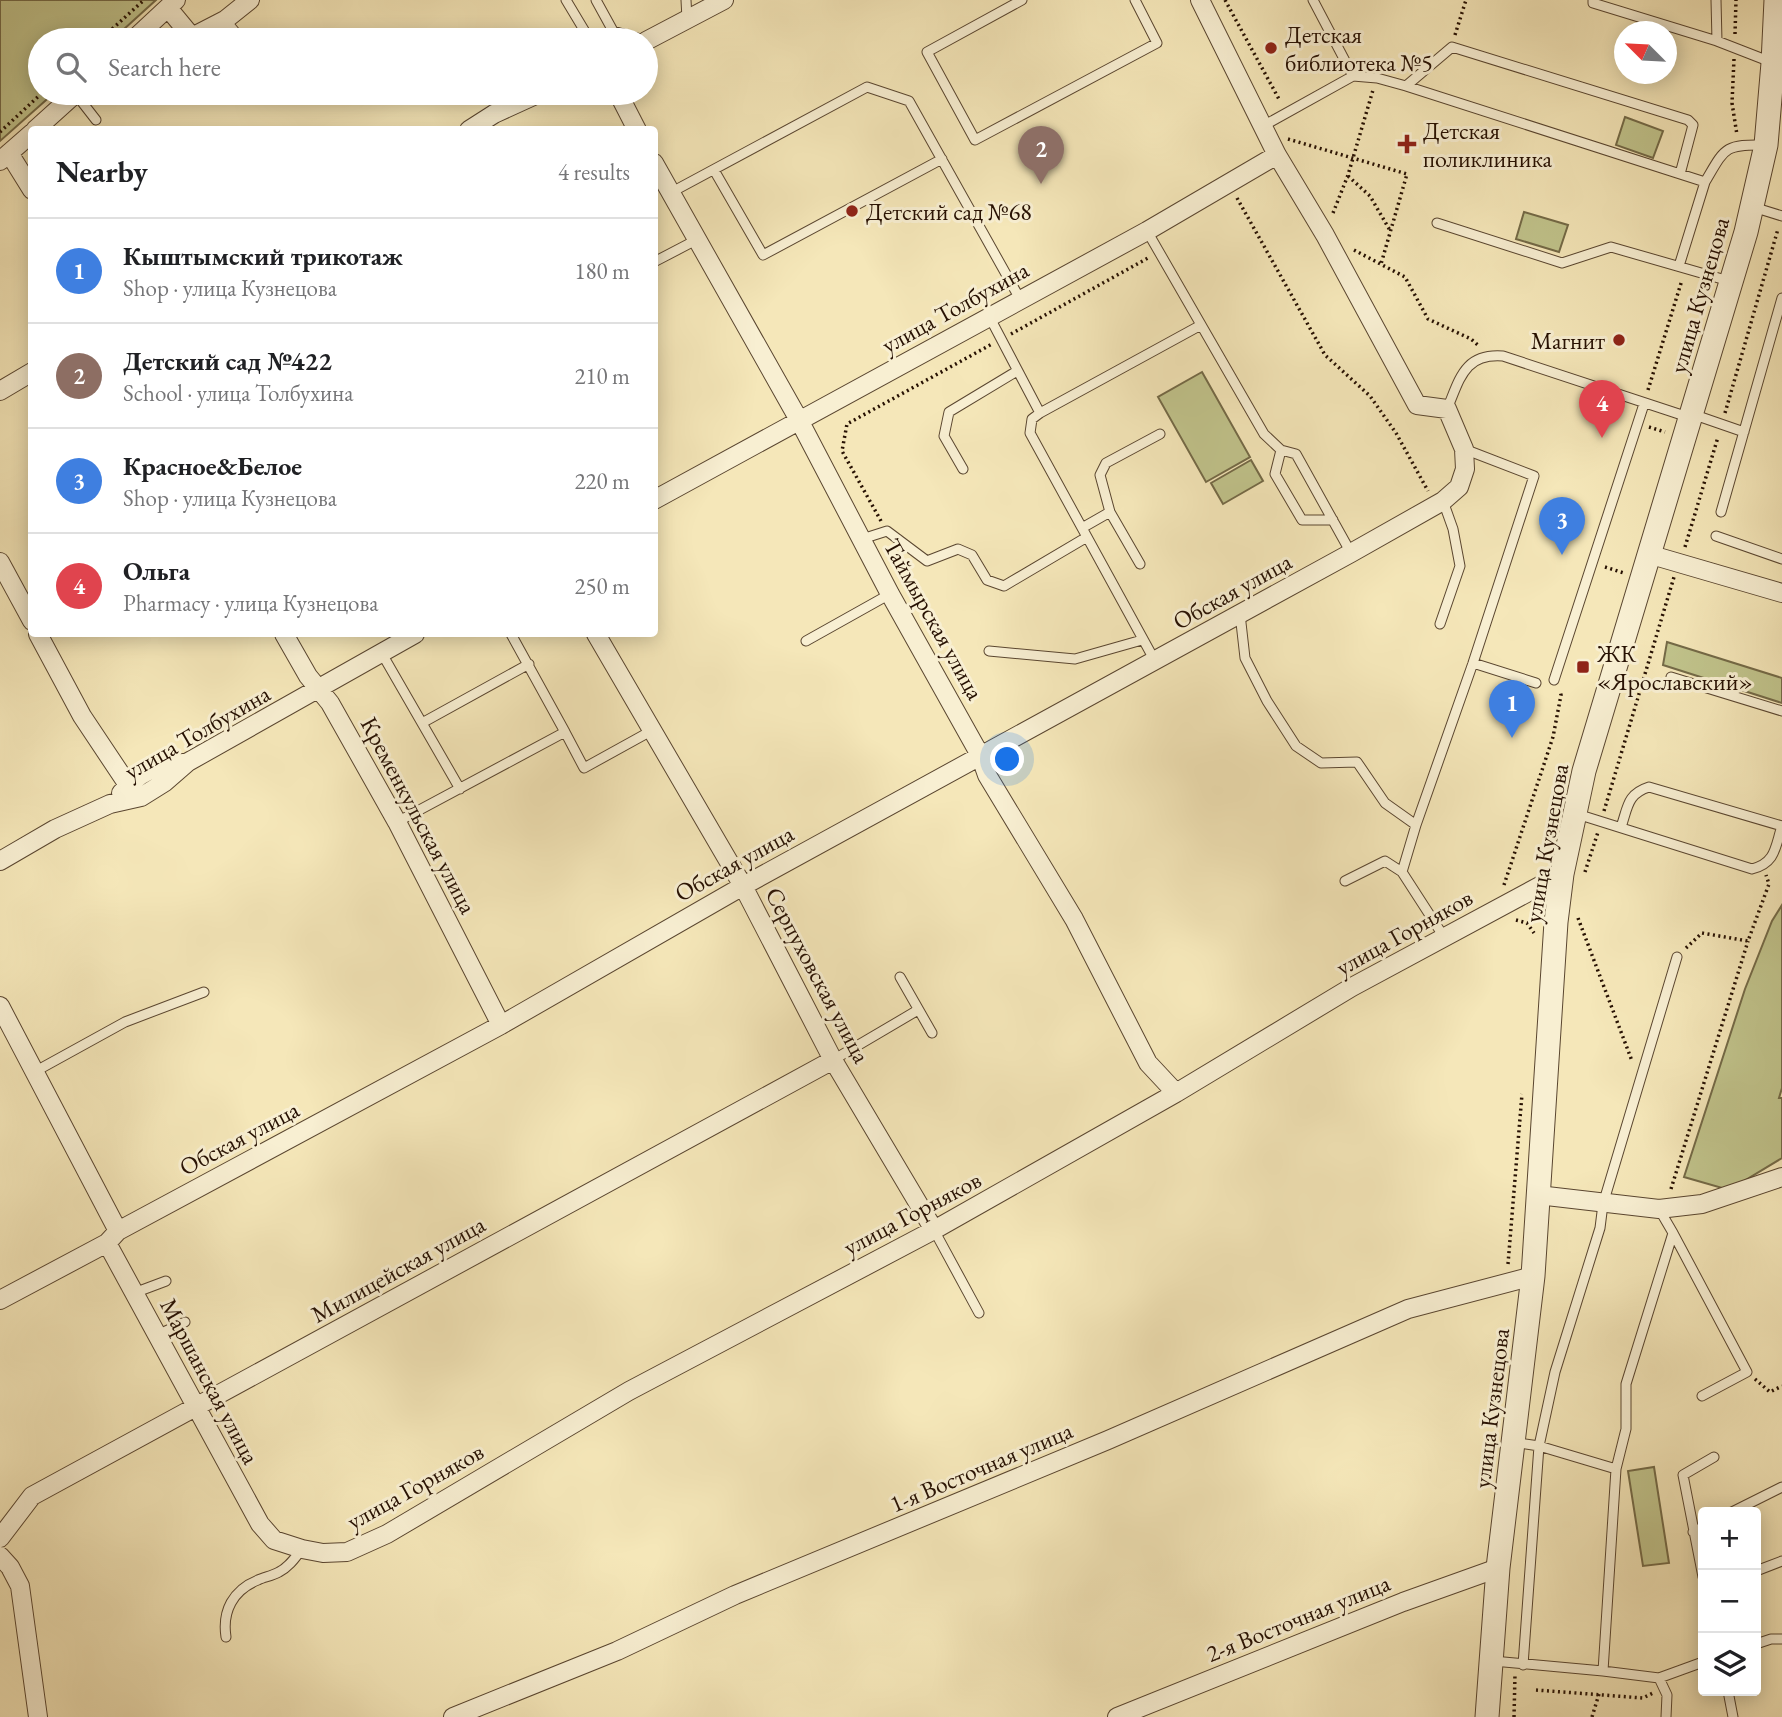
<!DOCTYPE html>
<meta charset="utf-8">
<style>
:root{--surface:#fff;--page:#f6f6f6;--text:#202124;--muted:#757577;--line:#e0e0e0;--accent:#0b8043}
body{margin:0;font-family:"EB Garamond",serif;background:var(--page);color:var(--text)}
.controls{position:absolute;right:21px;bottom:21px;display:grid;overflow:hidden;border-radius:7px;box-shadow:0 4px 18px #0003}
.controls button{width:63px;height:63px;display:grid;place-items:center;padding:0;border:0;border-bottom:2px solid var(--line);background:var(--surface);color:var(--text);font:35px sans-serif}
.compass{position:absolute;left:1614px;top:21px;width:63px;height:63px;border-radius:50%;background:var(--surface);box-shadow:0 4px 18px #0003;rotate:294deg}
.you{position:absolute;left:1008px;top:760px;width:24px;height:24px;margin:-18px;border:5px solid #fff;border-radius:50%;background:#1a73e8;box-shadow:0 0 0 10px #1a73e833}
.badge{display:grid;place-items:center;width:46px;height:46px;border-radius:50%;background:var(--accent);color:#fff;font-size:23px;font-weight:700}
.pin{position:absolute;translate:-50% -58px;filter:drop-shadow(0 2px 4px #0008)}
.pin::after{content:'';position:absolute;top:37px;width:24px;height:21px;background:inherit;clip-path:polygon(0 0,100% 0,50% 100%)}
.list{margin:0;padding:0;list-style:none}
h2{display:flex;justify-content:space-between;align-items:center;height:91px;margin:0;padding:0 28px;font-size:30px}
h2 small{font-size:23px;font-weight:400;color:var(--muted)}
.list li{display:grid;grid-template-columns:46px 1fr auto;gap:21px;align-items:center;box-sizing:border-box;height:105px;padding:0 28px;border-top:2px solid var(--line)}
.list b{display:block;font-size:26px;white-space:nowrap}
.list p{margin:0;font-size:23px;white-space:nowrap;color:var(--muted)}
.list em{font-size:23px;font-style:normal;color:var(--muted)}
.icon{flex:none;width:38px;height:38px;fill:none;stroke:currentColor;stroke-width:2;stroke-linecap:round;stroke-linejoin:round}
.map{position:relative;flex:none;width:1782px;height:1717px;overflow:hidden}
.search{position:absolute;background:var(--surface);box-shadow:0 4px 18px #0003;left:28px;top:28px;width:630px;height:77px;display:flex;align-items:center;gap:18px;box-sizing:border-box;padding:0 24px;border-radius:38px;color:var(--muted);font-size:26px}
.panel{position:absolute;background:var(--surface);box-shadow:0 4px 18px #0003;left:28px;top:126px;width:630px;height:511px;border-radius:7px}
.map>svg:first-child{display:block}
.green{fill:#c1c48c;stroke:#746a47;stroke-width:2}
.lines{fill:none;stroke-linecap:round;stroke-linejoin:round}
.service-casing{stroke:#5a4630;stroke-width:11}
.minor-casing{stroke:#5a4630;stroke-width:20}
.tertiary-casing{stroke:#5a4630;stroke-width:25}
.path{stroke:#261002;stroke-width:3.5;stroke-dasharray:2 3.5;stroke-linecap:butt}
.service{stroke:#f8efd2;stroke-width:9}
.minor{stroke:#f8efd2;stroke-width:18}
.tertiary{stroke:#f8efd2;stroke-width:23}
.poi-dot{fill:#8f2418;stroke:#f8efd2;stroke-width:2.5}
.labels{text-anchor:middle;dominant-baseline:central;stroke-width:6;stroke-linejoin:round;paint-order:stroke}
.poi-label{font-size:24px;fill:#261002;stroke:#f8efd2;text-anchor:start}
.street-label{font-size:24px;fill:#261002;stroke:#f8efd2}
</style>
<div class="map">
<svg width="1782" height="1717" viewBox="0 0 1782 1717">
<rect width="100%" height="100%" fill="#f5e7b9"/>
<filter id="stains"><feTurbulence type="fractalNoise" baseFrequency=".00286" numOctaves="4"/><feColorMatrix values="0 0 0 0 .2 0 0 0 0 .09 0 0 0 0 .02 0 0 0 .5 -.17"/></filter>
<radialGradient id="worn" r=".72"><stop offset=".6" stop-color="#630" stop-opacity="0"/><stop offset="1" stop-color="#630" stop-opacity=".3"/></radialGradient>
<path class="green" d="M0,0H156L112,40H40V93H54L0,141Z
M1625,117L1663,131L1653,158L1616,145Z
M1524,212L1568,225L1559,252L1516,239Z
M1202,372L1250,457L1206,482L1158,397Z
M1251,460L1263,481L1223,504L1211,483Z
M1667,642L1782,678V703L1663,665Z
M1782,905V1088L1779,1098H1782V1158L1729,1190L1684,1177L1745,989L1772,921Z
M1654,1467L1669,1563L1643,1566L1628,1471Z"/>
<g class="lines">
<g class="service-casing">
<path id="service" d="M566,0L590,40
M596,0L613,31L644,40
M686,0L687,19
M1022,0L927,52L975,140L1157,43L1135,0
M1313,0L1353,76
M1593,0V3L1717,41
M1716,0L1717,41L1771,62
M225,20L242,40
M1406,86L1452,47L1688,120L1693,125L1680,174
M75,93L96,120
M1263,126L1353,76L1377,78L1406,86L1705,182C1725,148 1724,144 1765,145
M714,170L763,255L942,159
M670,193L867,87L909,101L1020,299
M1753,207L1782,216
M1437,223L1562,263L1611,247L1729,281
M1147,231L1264,434L1281,450L1296,454L1351,553
M654,262L698,239
M1679,266L1705,182
M989,316L1040,413
M1447,409C1460,379 1464,353 1503,356L1688,417
M1692,414L1744,432
M1281,450L1275,474L1302,520H1333
M963,469L944,436L949,412L1017,371
M1721,512L1782,298
M1082,528L1110,512
M1716,536L1782,559
M862,539L887,531L927,561L958,549L972,555L987,580L1004,586L1087,537
M1140,564L1110,512L1100,475L1106,463L1160,434
M1240,614L1245,658L1267,701L1296,746L1321,763L1357,762L1385,803L1416,825
M1440,624L1460,566L1453,529L1443,501
M806,641L890,594
M989,651L1075,659L1142,640
M381,652L460,789
M1155,661L1030,433L1032,419L1040,413L1201,325
M1473,663L1536,683
M1671,677L1782,711
M1554,680L1644,404
M422,723L529,664
M565,732L584,768L651,731
M1577,814L1752,869C1776,863 1775,847 1782,826
M397,822L565,732L511,634
M1621,827C1628,807 1627,794 1649,787L1782,826
M1345,881L1385,861L1402,872
M1444,937L1402,872L1416,825L1473,663L1534,476L1464,449
M900,977L932,1033
M833,1060L918,1010
M36,1071L125,1022L204,992
M934,1230L979,1313
M1673,1233L1747,1372L1702,1396
M134,1293L166,1281
M157,1335L185,1322
M1513,1442L1539,1446L1616,1469
M1732,1512L1782,1487
M1693,1532L1703,1527
M1756,1571L1782,1561
M1703,1577L1683,1475L1714,1457
M226,1637C222,1611 233,1590 258,1580C264,1577 272,1576 279,1572C289,1567 295,1558 302,1549
M1756,1644L1771,1639H1782
M1493,1661L1603,1671L1616,1469L1626,1429V1384L1673,1233L1659,1209
M1523,1665L1539,1446L1555,1372L1600,1228L1603,1204L1677,957
M1603,1671L1659,1678L1703,1662
M1659,1678L1667,1695L1666,1717
M1728,1691L1733,1717"/>
</g>
<g class="minor-casing">
<path id="minor" d="M168,8L192,37L225,20L250,0
M133,40L176,0
M646,41L724,0
M618,93L637,130
M35,130L76,93
M469,130L494,114L540,93
M9,153L32,190
M0,161L32,133
M654,163L799,420L890,594L980,755L987,775L1074,919L1148,1063L1176,1093
M0,391L32,372
M654,500L1147,231L1277,155
M1648,554L1782,593
M0,562L32,621
M38,634L82,716L128,785
M284,634L308,676L330,703L397,822L501,1025
M596,634L743,886L833,1060L934,1230
M121,793C145,767 154,768 188,762
M0,861L55,829L110,804L141,797L165,782L188,762L415,634
M0,1006L118,1231
M1538,1195L1659,1209L1702,1204L1782,1177
M107,1243L260,1524L274,1540L302,1549L323,1553L347,1552L387,1534L629,1391L934,1230L1176,1093L1352,987L1562,874
M0,1300L107,1243L118,1231L501,1025L743,886L1351,553L1443,501L1459,487L1465,469L1464,449L1447,409L1417,405L1325,235L1277,155L1200,0
M0,1538L32,1496L833,1060
M0,1556L10,1567L20,1586L38,1717
M453,1717L617,1651L735,1595L1108,1440L1408,1309L1533,1276
M1117,1717L1403,1602L1498,1568"/>
</g>
<g class="tertiary-casing">
<path id="tertiary" d="M1487,1717L1498,1568L1533,1276L1556,922L1562,874L1584,771L1746,232L1766,145L1773,63L1776,0"/>
</g>
<path class="path" d="M1225,0L1280,101
M1735,34L1736,0
M1455,35L1466,0
M100,40L144,0
M1734,59L1732,103L1737,135
M0,132L42,93
M1288,139L1407,174L1381,264
M1348,176L1370,196L1391,232
M1237,198L1325,355L1370,396L1396,433L1428,491
M1333,213L1348,175L1373,90
M1354,250L1405,277L1428,319L1471,339L1479,346
M1011,334L1148,258
M1648,390L1682,280
M1725,413L1778,229
M1649,427L1665,432
M881,521L842,451L847,424L992,344
M1685,547L1718,437
M1605,567L1624,573
M1604,811L1674,577
M1585,872L1598,832
M1504,885L1553,737L1561,695L1560,691
M1578,918L1632,1061
M1516,920L1527,923L1534,933
M1686,948L1702,933L1748,941L1769,884L1766,875
M1671,1189L1748,941
M1508,1264L1522,1094
M1755,1379L1770,1392L1782,1386
M1536,1690L1643,1698L1653,1693
M1514,1717L1515,1674
M1592,1717L1599,1694"/>
<use href="#service" class="service"/>
<use href="#minor" class="minor"/>
<use href="#tertiary" class="tertiary"/>
</g>
<g class="poi-dot">
<circle cx="1271" cy="48" r="7"/>
<path d="M1403.5 133.5h7v7h7v7h-7v7h-7v-7h-7v-7h7z"/>
<circle cx="852" cy="211" r="7"/>
<circle cx="1619" cy="340" r="7"/>
<rect x="1576" y="660" width="14" height="14" rx="3.5"/>
</g>
<g class="labels">
<g class="poi-label">
<text x="1285" y="34">Детская<tspan x="1285" dy="28">библиотека №5</tspan></text>
<text x="1423" y="130">Детская<tspan x="1423" dy="28">поликлиника</tspan></text>
<text x="866" y="211">Детский сад №68</text>
<text x="1605" y="340" text-anchor="end">Магнит</text>
<text x="1597" y="653">ЖК<tspan x="1597" dy="28">«Ярославский»</tspan></text>
</g>
<g class="street-label">
<text transform="translate(1699 295) rotate(-74)">улица Кузнецова</text>
<text transform="translate(955 307) rotate(-29)">улица Толбухина</text>
<text transform="translate(1232 591) rotate(-29)">Обская улица</text>
<text transform="translate(934 619) rotate(61)">Таймырская улица</text>
<text transform="translate(197 732) rotate(-30)">улица Толбухина</text>
<text transform="translate(419 815) rotate(62)">Кременкульская улица</text>
<text transform="translate(1546 843) rotate(-80)">улица Кузнецова</text>
<text transform="translate(734 863) rotate(-29)">Обская улица</text>
<text transform="translate(1404 932) rotate(-29)">улица Горняков</text>
<text transform="translate(818 975) rotate(62)">Серпуховская улица</text>
<text transform="translate(239 1138) rotate(-28)">Обская улица</text>
<text transform="translate(912 1213) rotate(-28)">улица Горняков</text>
<text transform="translate(398 1269) rotate(-29)">Милицейская улица</text>
<text transform="translate(210 1381) rotate(62)">Маршанская улица</text>
<text transform="translate(1491 1408) rotate(-83)">улица Кузнецова</text>
<text transform="translate(981 1467) rotate(-23)">1-я Восточная улица</text>
<text transform="translate(415 1486) rotate(-29)">улица Горняков</text>
<text transform="translate(1298 1618) rotate(-22)">2-я Восточная улица</text>
</g>
</g>
<rect width="100%" height="100%" filter="url(#stains)"/>
<rect width="100%" height="100%" fill="url(#worn)"/>
</svg>
<div class="controls">
<button>+</button>
<button>−</button>
<button><svg class="icon" aria-label="layers" viewBox="0 0 24 24"><path d="M12 4l9 5-9 5-9-5zM3 14l9 5 9-5"/></svg></button>
</div>
<svg class="compass" viewBox="-18 -18 36 36"><path d="M0-13l5 13h-10z" fill="#e53935"/><path d="M0 13l5-13h-10z" fill="#757577"/></svg>
<div class="you"></div>
<div class="pin badge" style="left:1512px;top:738px;background:#3f7fe0">1</div>
<div class="pin badge" style="left:1041px;top:184px;background:#8d6e63">2</div>
<div class="pin badge" style="left:1562px;top:555px;background:#3f7fe0">3</div>
<div class="pin badge" style="left:1602px;top:438px;background:#e0444e">4</div>
<div class="search"><svg class="icon" aria-label="search" viewBox="0 0 24 24"><circle cx="10" cy="10" r="6"/><path d="M15 15l6 6"/></svg>Search here</div>
<section class="panel">
<h2>Nearby<small>4 results</small></h2>
<ul class="list">
<li><span class="badge" style="background:#3f7fe0">1</span><div><b>Кыштымский трикотаж</b><p>Shop · улица Кузнецова</p></div><em>180 m</em></li>
<li><span class="badge" style="background:#8d6e63">2</span><div><b>Детский сад №422</b><p>School · улица Толбухина</p></div><em>210 m</em></li>
<li><span class="badge" style="background:#3f7fe0">3</span><div><b>Красное&amp;Белое</b><p>Shop · улица Кузнецова</p></div><em>220 m</em></li>
<li><span class="badge" style="background:#e0444e">4</span><div><b>Ольга</b><p>Pharmacy · улица Кузнецова</p></div><em>250 m</em></li>
</ul>
</section>
</div>
